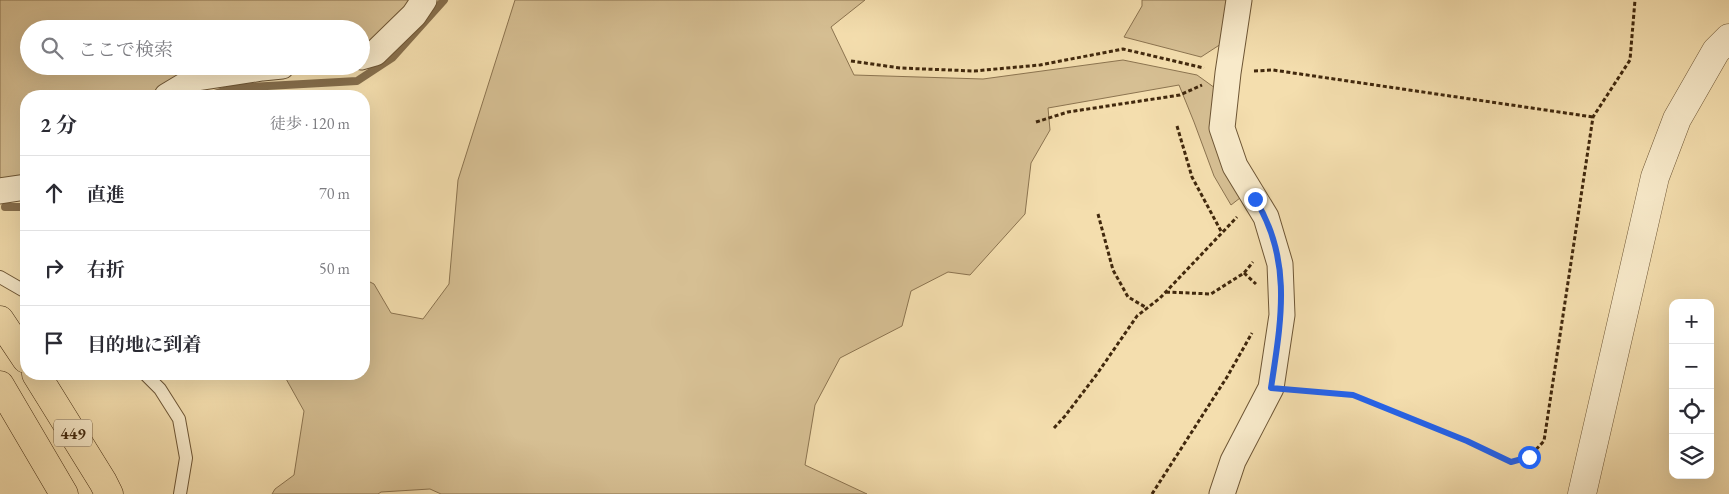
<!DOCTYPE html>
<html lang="ja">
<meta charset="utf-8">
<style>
:root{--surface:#fff;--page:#f2f2f3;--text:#2b2b33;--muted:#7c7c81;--line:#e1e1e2}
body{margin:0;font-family:"EB Garamond","Noto Serif JP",serif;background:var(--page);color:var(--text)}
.controls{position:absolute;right:15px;bottom:15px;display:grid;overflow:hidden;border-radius:10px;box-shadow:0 5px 20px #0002}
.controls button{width:45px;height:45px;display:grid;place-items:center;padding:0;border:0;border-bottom:1px solid var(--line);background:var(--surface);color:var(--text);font:25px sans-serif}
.stop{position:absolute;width:15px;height:15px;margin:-11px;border:4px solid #2563eb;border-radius:50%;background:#fff}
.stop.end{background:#2563eb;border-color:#fff;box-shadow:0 1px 5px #0008}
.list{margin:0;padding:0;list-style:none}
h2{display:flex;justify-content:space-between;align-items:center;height:65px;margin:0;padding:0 20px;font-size:21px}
h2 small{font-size:16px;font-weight:400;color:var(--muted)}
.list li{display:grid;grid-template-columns:32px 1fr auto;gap:15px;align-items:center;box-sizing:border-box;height:75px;padding:0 20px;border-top:1px solid var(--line)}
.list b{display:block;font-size:19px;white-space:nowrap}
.list em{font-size:16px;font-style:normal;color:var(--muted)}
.icon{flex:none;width:28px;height:28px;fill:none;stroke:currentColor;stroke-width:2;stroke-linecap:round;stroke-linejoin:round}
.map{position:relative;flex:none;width:1729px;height:494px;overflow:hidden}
.search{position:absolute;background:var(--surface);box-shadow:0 5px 20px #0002;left:20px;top:20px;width:350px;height:55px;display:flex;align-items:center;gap:12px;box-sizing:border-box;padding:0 18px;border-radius:28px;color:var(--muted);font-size:19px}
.panel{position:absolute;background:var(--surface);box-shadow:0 5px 20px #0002;left:20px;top:90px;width:350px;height:290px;border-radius:20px}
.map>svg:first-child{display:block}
.green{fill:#d6bf93;stroke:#8c7450}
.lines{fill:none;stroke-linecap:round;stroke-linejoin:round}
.stream{stroke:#88704d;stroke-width:8}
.service-casing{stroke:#6e5635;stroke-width:14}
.minor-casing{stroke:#6e5635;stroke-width:27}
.tertiary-casing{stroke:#6e5635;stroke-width:29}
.trunk-casing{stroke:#41280d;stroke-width:29}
.path{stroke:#41280d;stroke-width:3;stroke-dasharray:4 2.5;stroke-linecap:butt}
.service{stroke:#f8eaca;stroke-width:12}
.minor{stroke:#f8eaca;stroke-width:25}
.tertiary{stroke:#f8eaca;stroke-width:28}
.trunk{stroke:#f4deae;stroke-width:28}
.route{stroke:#2563eb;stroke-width:6}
.labels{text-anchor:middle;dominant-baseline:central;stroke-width:4;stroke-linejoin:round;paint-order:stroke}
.shield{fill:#f8eaca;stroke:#786246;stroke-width:1}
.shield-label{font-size:16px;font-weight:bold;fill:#41280d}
</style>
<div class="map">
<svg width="1729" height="494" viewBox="0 0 1729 494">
<rect width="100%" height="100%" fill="#f4deae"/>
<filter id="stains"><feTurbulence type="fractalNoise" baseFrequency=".004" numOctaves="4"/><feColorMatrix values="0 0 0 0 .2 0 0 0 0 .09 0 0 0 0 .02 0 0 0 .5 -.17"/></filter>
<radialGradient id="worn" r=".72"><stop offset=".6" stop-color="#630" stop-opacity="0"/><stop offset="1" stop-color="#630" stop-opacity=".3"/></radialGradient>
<path class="green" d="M0,0H410C398,16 379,38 361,46V29H29V66H202L164,86L151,96H26V177L0,180Z
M515,0H865L831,27L854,75L983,79L1123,60L1197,75L1215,88L1214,130L1240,198L1231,205L1214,176L1194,122L1179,85L1048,108L1050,130L1031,163L1025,214L970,275L948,272L911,291L902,326L840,358L815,405L805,465L867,494H441L430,489L381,492L378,494H272L275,489L294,475L304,411L285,377L284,374H364V279L374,284L391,313L423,319L449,284L458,180Z
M1142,0H1227L1221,44L1201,57L1124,37L1142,6Z"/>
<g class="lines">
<path class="stream" d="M208,96L233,88L357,81L392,58L444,0
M5,207H26"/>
<g class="service-casing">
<path id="service" d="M0,277L26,292
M145,374L160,389L179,419L186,458L180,494"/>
</g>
<g class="minor-casing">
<path id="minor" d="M361,57L375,53L414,15L424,0
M167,96L197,78L262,68L282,66
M0,191L26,187
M1222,494L1233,461L1271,388L1282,315L1280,264L1266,217L1235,166L1222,128L1228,73L1239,0"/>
</g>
<g class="tertiary-casing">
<path id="tertiary" d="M1582,494L1655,177L1677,119L1716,51L1729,38"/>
</g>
<g class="trunk-casing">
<path id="trunk" d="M0,320L26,359
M36,374L103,482L109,494
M0,385L64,494"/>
</g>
<path class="path" d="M851,61L900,68L974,71L1040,65L1123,49L1204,68
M1254,71L1273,70L1593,117
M1036,122L1068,112L1180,95L1202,85
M1177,126L1192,177L1222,233
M1098,214L1113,270L1128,297L1147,308
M1244,273L1256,284
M1166,292L1211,294L1244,273L1253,262
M1294,390L1353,395L1467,441L1511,462L1529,457L1544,441L1593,117L1630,60L1635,0
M1054,428L1065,416L1097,374L1137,316L1160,298L1237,217
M1152,494L1227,377L1252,333"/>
<use href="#service" class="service"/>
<use href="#minor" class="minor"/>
<use href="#tertiary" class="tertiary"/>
<use href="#trunk" class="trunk"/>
</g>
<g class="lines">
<path class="route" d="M1255,199C1293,260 1281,321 1271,388L1353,395L1467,441L1511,462L1529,457"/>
</g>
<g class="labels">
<rect class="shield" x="54" y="419.5" width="38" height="27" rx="4"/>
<g class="shield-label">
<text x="73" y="433">449</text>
</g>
</g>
<rect width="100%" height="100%" filter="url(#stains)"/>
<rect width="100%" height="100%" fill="url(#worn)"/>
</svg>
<div class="controls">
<button>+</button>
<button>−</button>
<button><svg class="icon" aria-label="locate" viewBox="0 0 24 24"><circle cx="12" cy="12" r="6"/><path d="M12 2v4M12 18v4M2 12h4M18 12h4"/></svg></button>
<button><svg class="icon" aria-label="layers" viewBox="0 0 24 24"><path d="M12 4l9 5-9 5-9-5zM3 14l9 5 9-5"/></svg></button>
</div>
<div class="stop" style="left:1529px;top:457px"></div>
<div class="stop end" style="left:1255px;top:199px"></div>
<div class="search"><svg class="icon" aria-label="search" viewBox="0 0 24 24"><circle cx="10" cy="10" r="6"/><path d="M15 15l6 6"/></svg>ここで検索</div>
<section class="panel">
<h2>2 分<small>徒歩 · 120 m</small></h2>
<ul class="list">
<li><svg class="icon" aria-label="ahead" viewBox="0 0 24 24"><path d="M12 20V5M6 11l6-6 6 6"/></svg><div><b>直進</b></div><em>70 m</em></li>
<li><svg class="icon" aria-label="right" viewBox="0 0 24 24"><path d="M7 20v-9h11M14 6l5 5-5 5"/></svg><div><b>右折</b></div><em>50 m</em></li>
<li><svg class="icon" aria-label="arrive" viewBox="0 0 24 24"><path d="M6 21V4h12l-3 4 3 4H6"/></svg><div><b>目的地に到着</b></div></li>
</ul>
</section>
</div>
